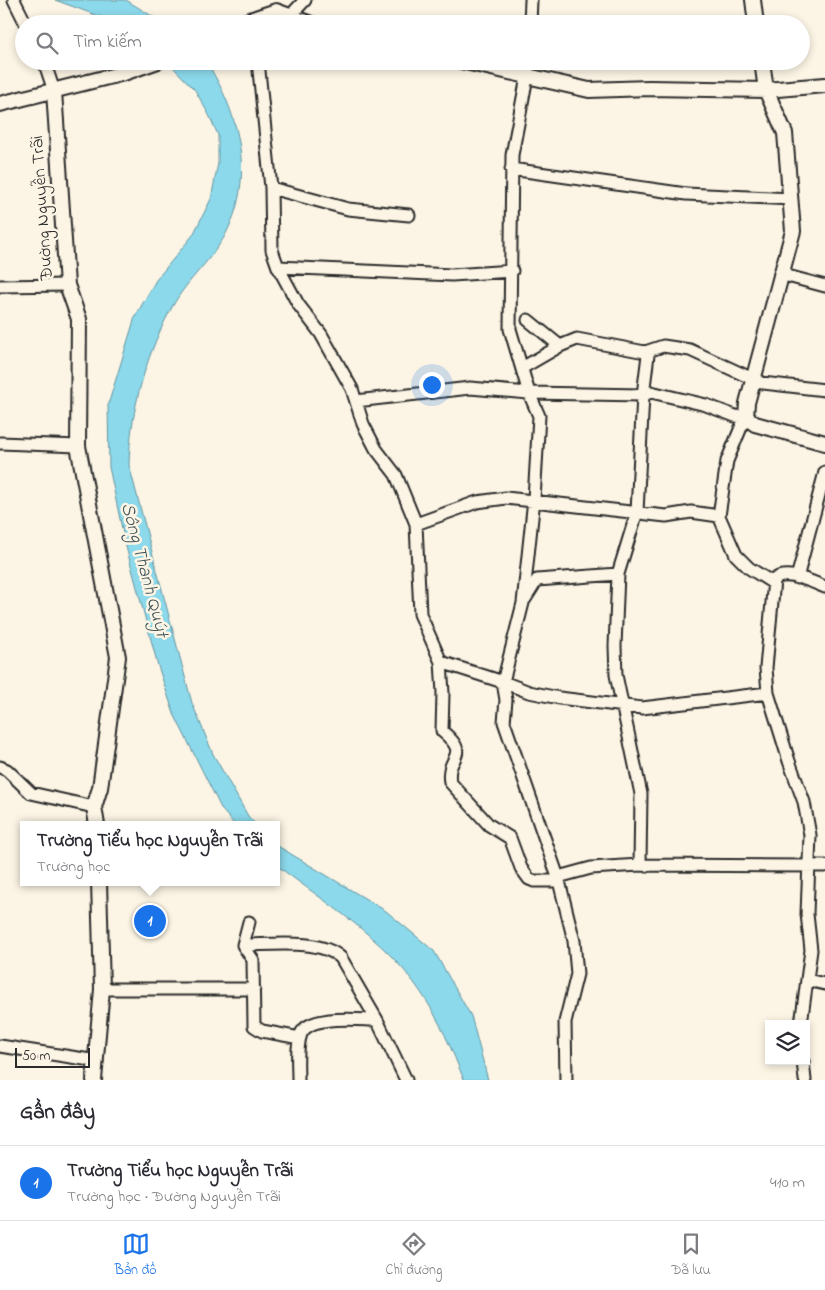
<!DOCTYPE html>
<html lang="vi">
<meta charset="utf-8">
<style>
:root{--surface:#fff;--page:#f2f2f3;--text:#2b2b33;--muted:#7c7c81;--line:#e1e1e2;--accent:#1a73e8}
body{margin:0;font-family:"Indie Flower",sans-serif;background:var(--page);color:var(--text)}
.controls{position:absolute;right:15px;bottom:15px;display:grid;overflow:hidden;border-radius:0px;box-shadow:0 2px 8px #0003}
.controls button{width:45px;height:45px;display:grid;place-items:center;padding:0;border:0;border-bottom:1px solid var(--line);background:var(--surface);color:var(--text);font:25px sans-serif}
.scale{position:absolute;left:15px;bottom:12px;width:75px;box-sizing:border-box;padding-left:5px;border:2px solid #2b2b2b;border-top:0;font-size:14px;line-height:18px;white-space:nowrap;color:#2b2b2b;-webkit-text-stroke:4px #fcf5e5;paint-order:stroke}
.you{position:absolute;left:431px;top:384px;width:18px;height:18px;margin:-12px;border:4px solid #fff;border-radius:50%;background:#1a73e8;box-shadow:0 0 0 8px #1a73e833}
.badge{display:grid;place-items:center;width:32px;height:32px;border-radius:50%;background:var(--accent);color:#fff;font-size:16px;font-weight:700}
.pin{position:absolute;translate:-50% -50%;border:2px solid #fff;box-shadow:0 1px 5px #0006}
.popup{position:absolute;left:20px;top:821px;width:260px;height:65px;box-sizing:border-box;display:grid;place-content:center;border-radius:0px;background:var(--surface);filter:drop-shadow(0 1px 4px #0005);font-size:16px;white-space:nowrap;color:var(--muted)}
.popup b{font-size:19px;color:var(--text)}
.popup::after{content:'';position:absolute;left:50%;top:100%;margin-left:-10px;border:10px solid transparent;border-top-color:var(--surface)}
.list{margin:0;padding:0;list-style:none}
h2{display:flex;justify-content:space-between;align-items:center;height:65px;margin:0;padding:0 20px;font-size:21px}
h2 small{font-size:16px;font-weight:400;color:var(--muted)}
.list li{display:grid;grid-template-columns:32px 1fr auto;gap:15px;align-items:center;box-sizing:border-box;height:75px;padding:0 20px;border-top:1px solid var(--line)}
.list b{display:block;font-size:19px;white-space:nowrap}
.list p{margin:0;font-size:16px;white-space:nowrap;color:var(--muted)}
.list em{font-size:16px;font-style:normal;color:var(--muted)}
.icon{flex:none;width:28px;height:28px;fill:none;stroke:currentColor;stroke-width:2;stroke-linecap:round;stroke-linejoin:round}
.map{position:relative;flex:none;width:825px;height:1080px;overflow:hidden}
.search{position:absolute;background:var(--surface);box-shadow:0 2px 8px #0003;left:15px;right:15px;top:15px;height:55px;display:flex;align-items:center;gap:12px;box-sizing:border-box;padding:0 18px;border-radius:28px;color:var(--muted);font-size:19px}
.sheet{height:140px;background:var(--surface)}
nav{display:flex;justify-content:space-around;align-items:center;box-sizing:border-box;height:70px;border-top:1px solid var(--line);background:var(--surface);font-size:14px;color:var(--muted)}
nav a{display:grid;justify-items:center;gap:2px}
nav .on{color:var(--accent)}
.map>svg:first-child{display:block}
.water{fill:#8bd9eb;stroke:#65939e}
.lines{fill:none;stroke-linecap:round;stroke-linejoin:round}
.minor-casing{stroke:#2b2b2b;stroke-width:15}
.tertiary-casing{stroke:#2b2b2b;stroke-width:18}
.minor{stroke:#fcf5e5;stroke-width:11}
.tertiary{stroke:#fcf5e5;stroke-width:14}
.labels{text-anchor:middle;dominant-baseline:central;stroke-width:5;stroke-linejoin:round;paint-order:stroke}
.street-label{font-size:18px;fill:#2b2b2b;stroke:#fcf5e5}
.water-label{font-size:19px;font-style:italic;fill:#43565b;stroke:#fcf5e5}
</style>
<div class="map">
<svg width="825" height="1080" viewBox="0 0 825 1080">
<rect width="100%" height="100%" fill="#fcf5e5"/>
<filter id="ink" filterUnits="userSpaceOnUse"><feTurbulence type="fractalNoise" baseFrequency=".02" numOctaves="2"/><feDisplacementMap in="SourceGraphic" scale="10" xChannelSelector="R" yChannelSelector="G"/><feConvolveMatrix kernelMatrix="1 2 1 2 8 2 1 2 1" color-interpolation-filters="sRGB"/></filter>
<g filter="url(#ink)">
<path class="water" d="M55,0H126L165,24H120Z
M167,61H206C240,115 257,180 223,239C209,262 188,280 175,302C147,350 130,410 129,465L192,703L213,754L248,816L256,825H235L222,810L174,714L158,666L125,543L109,467L108,405L135,317L156,280L193,235L211,199L218,163V135L209,115L195,90Z
M276,845L386,911L434,951L471,1016L488,1080H464C452,1050 439,1018 420,991C384,938 326,903 276,865Z"/>
<g class="lines">
<g class="minor-casing">
<path id="minor" d="M14,0L26,24
M290,16L305,0
M530,24L531,0
M44,61L54,91
M258,61L271,188L272,250L278,267L298,304L321,334L352,389L363,424L376,449L396,475L416,524L420,614L441,662L443,693L442,731C473,757 445,755 450,782L489,825L510,838L521,868L529,879L534,881H559
M528,61L527,77L512,155L510,329L529,393L539,416L534,499L523,603L503,682L529,692L559,698L642,708L768,693
M511,169L686,194L791,199
M271,188L348,209L409,215
M278,267L452,275L512,271
M780,274L825,286
M0,286L67,285
M528,320L560,346
M645,352L663,346L690,350L755,380
M522,368L560,346L577,339L645,352L648,355L643,395L637,512L618,574L615,646L616,675L641,794L640,865
M754,382L825,390
M356,401L470,388L529,393L643,395L651,392L706,405L735,416L746,417
M747,419L742,425L727,461L719,516L736,555L749,568L773,583
M0,443L78,446
M416,524L477,502L506,498L666,516L691,512L719,516
M797,578L825,472
M525,599L537,580L618,574
M441,662L503,682L506,700L504,722L558,877L574,941L577,974L565,1022L566,1080
M0,767L7,770L31,793L94,807
M558,877L591,868L640,865L825,866
M249,922L243,945L253,960L254,1026L262,1031L300,1038
M243,945C271,945 320,938 341,958L377,1020L406,1080
M807,980L825,984
M102,989H254
M801,1024L811,950L807,914L810,835L804,802L789,761L768,693L766,668L774,580C785,569 812,582 825,587
M0,1046L97,1061
M803,1061L805,1080
M298,1080C298,1065 296,1048 301,1034C309,1014 359,1020 377,1020"/>
</g>
<g class="tertiary-casing">
<path id="tertiary" d="M753,0L756,24
M238,24L276,11L311,24
M461,61L589,90L649,88L766,90L825,85
M762,61L766,90L785,133L793,231L747,403L746,417L755,424L825,443
M54,91L67,285L79,319L78,446L118,657L100,788L94,807L97,825
M0,104L124,73L158,61
M94,1080L102,989L99,882"/>
</g>
<use href="#minor" class="minor"/>
<use href="#tertiary" class="tertiary"/>
</g>
</g>
<g class="labels">
<g class="street-label">
<text transform="translate(43 208) rotate(-94)">Đường Nguyễn Trãi</text>
</g>
<g class="water-label">
<text transform="translate(144 570) rotate(75)">Sông Thanh Quýt</text>
</g>
</g>
</svg>
<div class="controls">
<button><svg class="icon" aria-label="layers" viewBox="0 0 24 24"><path d="M12 4l9 5-9 5-9-5zM3 14l9 5 9-5"/></svg></button>
</div>
<div class="scale">50 m</div>
<div class="you"></div>
<div class="pin badge" style="left:150px;top:921px">1</div>
<div class="popup"><b>Trường Tiểu học Nguyễn Trãi</b>Trường học</div>
<div class="search"><svg class="icon" aria-label="search" viewBox="0 0 24 24"><circle cx="10" cy="10" r="6"/><path d="M15 15l6 6"/></svg>Tìm kiếm</div>
</div>
<section class="sheet">
<h2>Gần đây<small></small></h2>
<ul class="list">
<li><span class="badge">1</span><div><b>Trường Tiểu học Nguyễn Trãi</b><p>Trường học · Đường Nguyễn Trãi</p></div><em>410 m</em></li>
</ul>
</section>
<nav>
<a class="on"><svg class="icon" aria-label="map" viewBox="0 0 24 24"><path d="M3 6l6-2 6 2 6-2v14l-6 2-6-2-6 2zM9 4v14M15 6v14"/></svg>Bản đồ</a>
<a><svg class="icon" aria-label="directions" viewBox="0 0 24 24"><path d="M12 3l9 9-9 9-9-9zM9 14v-3h6M13 9l2 2-2 2"/></svg>Chỉ đường</a>
<a><svg class="icon" aria-label="saved" viewBox="0 0 24 24"><path d="M7 4h10v16l-5-4-5 4z"/></svg>Đã lưu</a>
</nav>
